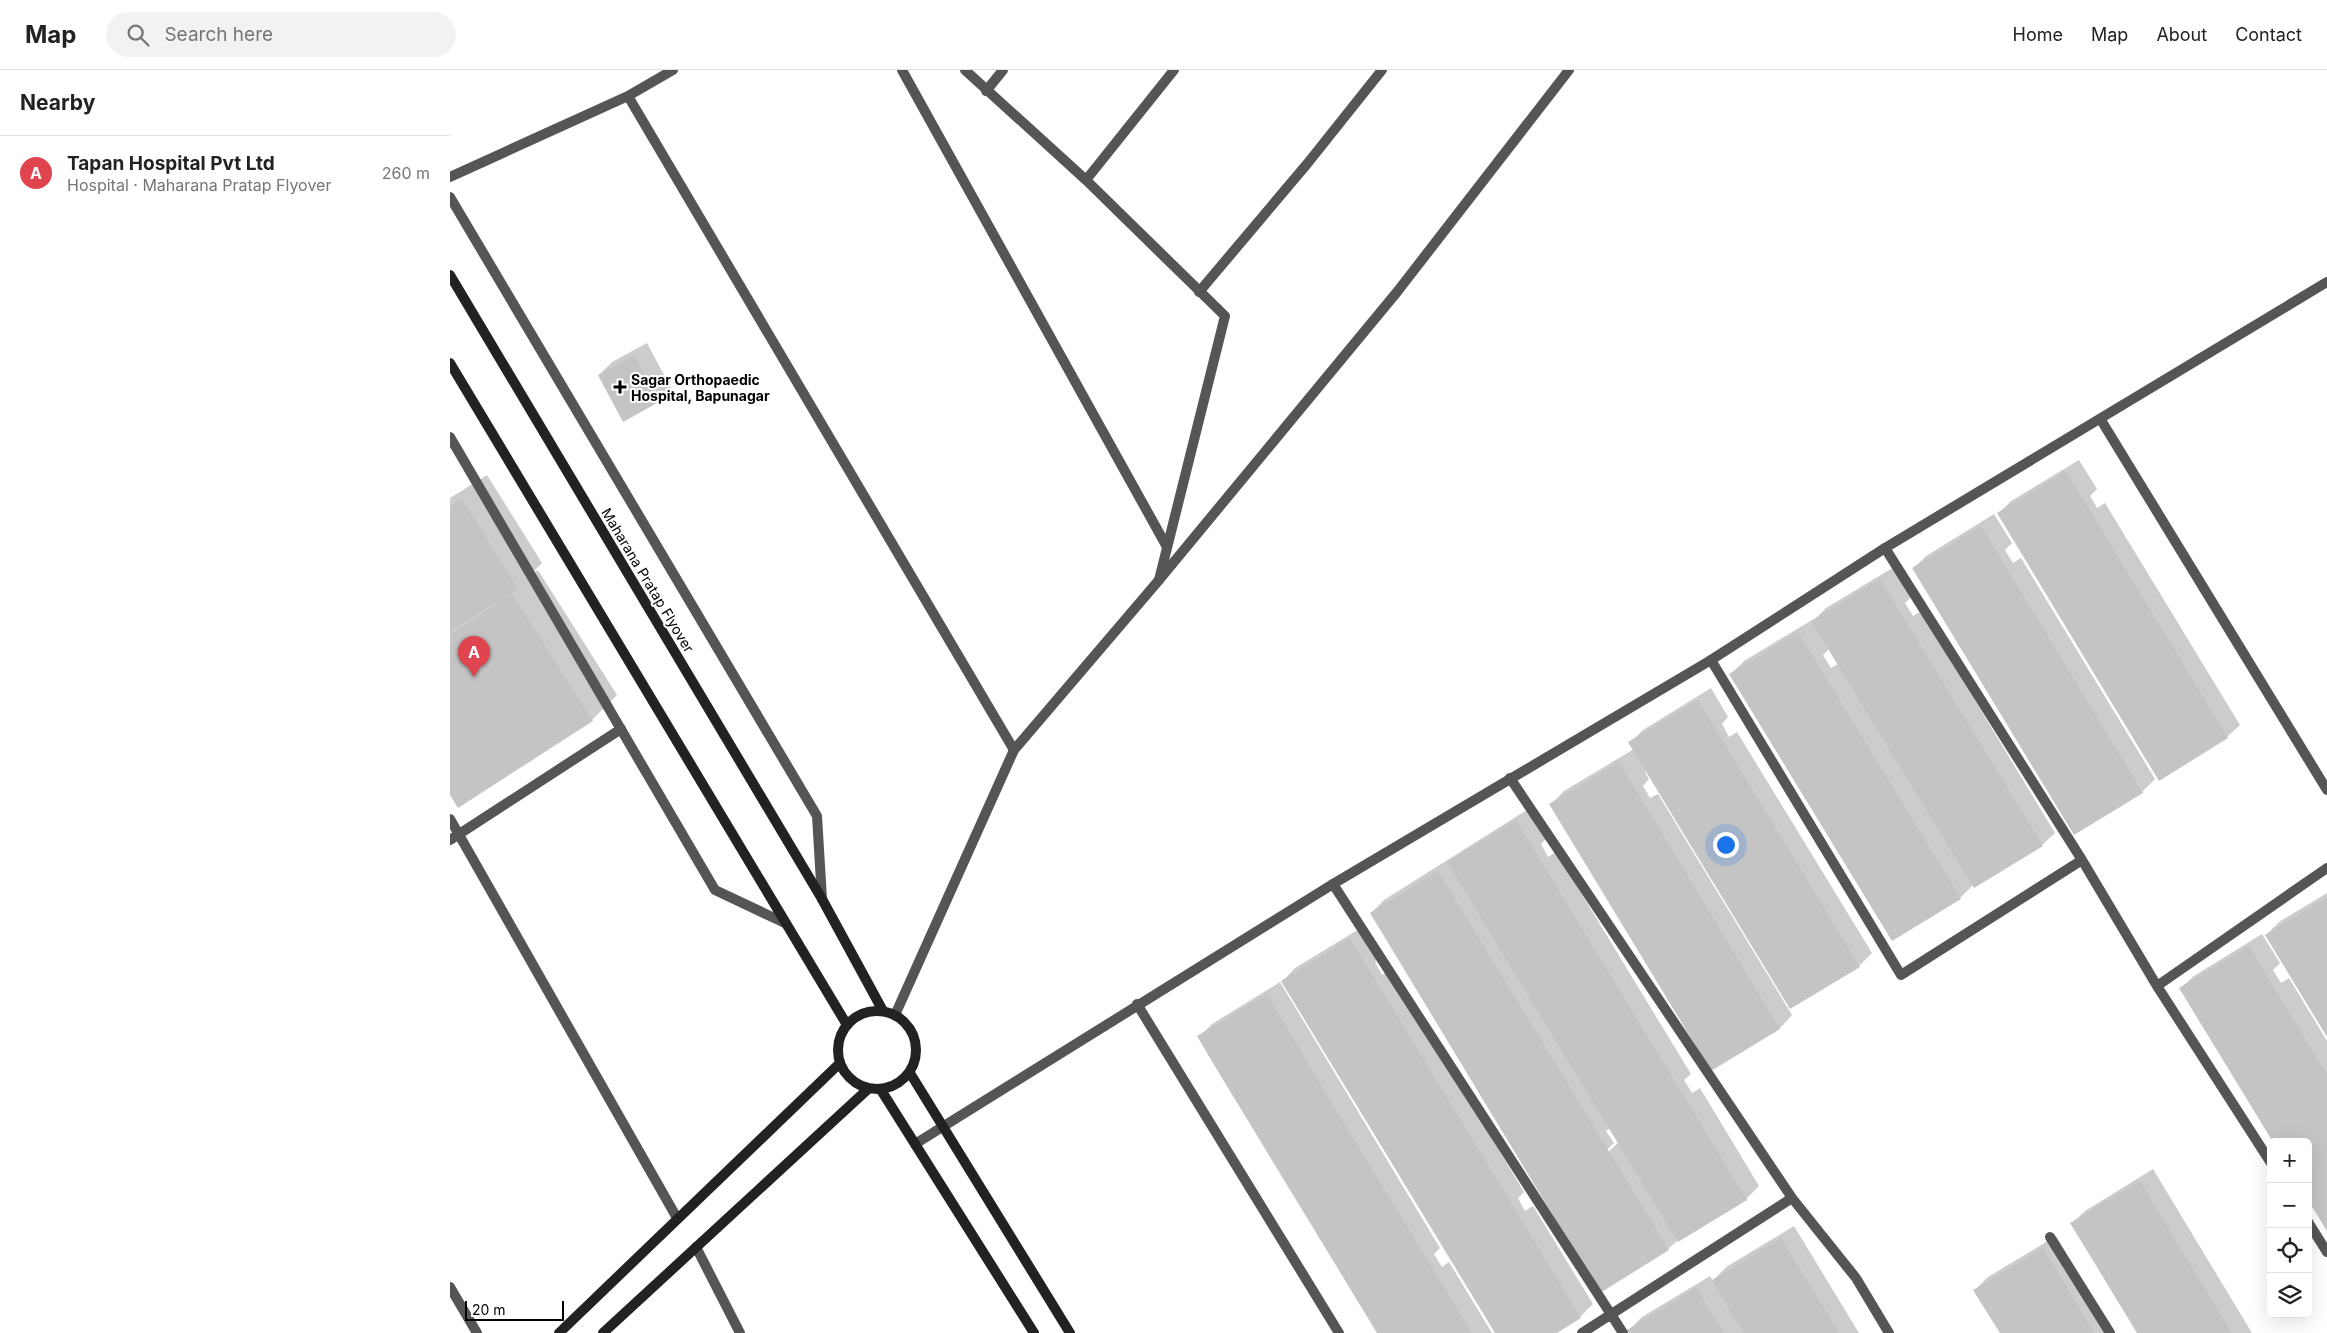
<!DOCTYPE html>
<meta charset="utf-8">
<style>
:root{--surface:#fff;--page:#f2f2f2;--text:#222;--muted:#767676;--line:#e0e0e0;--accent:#000}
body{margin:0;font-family:Inter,sans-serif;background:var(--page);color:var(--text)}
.controls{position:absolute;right:15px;bottom:15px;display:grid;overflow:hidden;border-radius:8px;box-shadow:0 5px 20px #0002}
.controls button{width:45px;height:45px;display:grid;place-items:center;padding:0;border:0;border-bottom:1px solid var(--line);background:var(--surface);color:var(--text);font:25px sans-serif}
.scale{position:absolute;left:15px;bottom:12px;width:99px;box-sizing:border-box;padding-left:5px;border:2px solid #000;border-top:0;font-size:14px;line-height:18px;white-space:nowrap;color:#000;-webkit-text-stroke:4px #fff;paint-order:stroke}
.you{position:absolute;left:1275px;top:774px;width:18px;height:18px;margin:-12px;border:4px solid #fff;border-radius:50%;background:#1a73e8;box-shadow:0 0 0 8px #1a73e833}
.badge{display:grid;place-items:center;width:32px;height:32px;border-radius:50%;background:var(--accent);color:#fff;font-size:16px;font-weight:700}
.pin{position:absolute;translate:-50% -41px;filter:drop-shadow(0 1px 2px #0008)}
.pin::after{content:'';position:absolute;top:26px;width:18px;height:15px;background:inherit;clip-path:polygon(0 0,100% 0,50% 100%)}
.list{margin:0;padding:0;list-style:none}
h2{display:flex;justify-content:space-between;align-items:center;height:65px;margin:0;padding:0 20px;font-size:21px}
h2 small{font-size:16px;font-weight:400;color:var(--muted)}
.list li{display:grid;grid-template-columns:32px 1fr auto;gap:15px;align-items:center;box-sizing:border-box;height:75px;padding:0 20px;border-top:1px solid var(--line)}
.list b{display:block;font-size:19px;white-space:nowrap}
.list p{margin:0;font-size:16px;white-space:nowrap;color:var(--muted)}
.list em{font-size:16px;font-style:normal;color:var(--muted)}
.icon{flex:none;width:28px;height:28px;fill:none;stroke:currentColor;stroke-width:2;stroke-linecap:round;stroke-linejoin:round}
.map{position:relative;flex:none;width:1877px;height:1263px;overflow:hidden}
header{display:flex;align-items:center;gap:30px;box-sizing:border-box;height:70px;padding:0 25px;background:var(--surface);border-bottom:1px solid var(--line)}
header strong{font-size:24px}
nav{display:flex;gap:28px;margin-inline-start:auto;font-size:18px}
.search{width:350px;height:45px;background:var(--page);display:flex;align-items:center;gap:12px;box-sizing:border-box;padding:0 18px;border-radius:28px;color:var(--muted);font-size:19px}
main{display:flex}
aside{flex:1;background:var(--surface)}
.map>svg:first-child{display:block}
.shadow{fill:#0003;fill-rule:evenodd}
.building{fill:#c4c4c4}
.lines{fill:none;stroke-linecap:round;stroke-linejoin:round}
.minor{stroke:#555;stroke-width:10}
.tertiary{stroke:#555;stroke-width:10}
.secondary{stroke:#222;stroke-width:10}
.poi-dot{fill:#000;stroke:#fff;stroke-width:2}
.labels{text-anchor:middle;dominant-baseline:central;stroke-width:4;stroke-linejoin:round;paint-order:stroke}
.poi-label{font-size:14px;font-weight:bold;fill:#000;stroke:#fff;text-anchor:start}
.street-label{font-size:14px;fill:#000;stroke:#fff}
</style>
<header>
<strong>Map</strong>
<div class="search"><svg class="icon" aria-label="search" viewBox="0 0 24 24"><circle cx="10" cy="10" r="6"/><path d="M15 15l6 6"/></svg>Search here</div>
<nav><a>Home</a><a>Map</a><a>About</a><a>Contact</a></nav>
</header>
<main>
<aside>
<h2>Nearby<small></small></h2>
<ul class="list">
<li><span class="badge" style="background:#e0444e">A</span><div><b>Tapan Hospital Pvt Ltd</b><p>Hospital · Maharana Pratap Flyover</p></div><em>260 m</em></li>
</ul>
</aside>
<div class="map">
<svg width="1877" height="1263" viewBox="0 0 1877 1263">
<rect width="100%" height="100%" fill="#fff"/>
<path class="shadow" d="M197,273L221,318L208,331L149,305L162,292Z
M1629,390L1647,419L1640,426L1647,438L1655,433L1790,655L1777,667L1548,444L1561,431Z
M37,405L92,493L82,503L88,500L167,625L142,650L0,723V428Z
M1544,444L1562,473L1555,480L1563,493L1571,488L1705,709L1692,722L1463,499L1476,486Z
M1444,497L1462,526L1455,533L1463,546L1471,541L1605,763L1592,775L1523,815L1510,828L1281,604L1294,591L1362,550L1363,551L1376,538ZM1379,579L1388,594L1381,598L1373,585Z
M1261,618L1278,647L1272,654L1279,667L1287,662L1422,883L1409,896L1197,701L1195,702L1199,709L1193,716L1200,728L1208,724L1342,945L1330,958L1262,999L1101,734L1114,721L1184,679L1180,673L1193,660Z
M1080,738L1097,768L1091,774L1098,787L1106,782L1241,1004L1234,1010L1242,1023L1250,1018L1309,1116L1296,1129L1228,1170L1218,1179L921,843L934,830ZM1160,1058L1172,1069L1157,1083V1080L1164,1073L1156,1061Z
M1877,823V965L1816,865L1829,852Z
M914,856L931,886L925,892L932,905L940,900L1074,1122L1068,1128L1075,1141L1083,1136L1143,1234L1130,1247L1104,1263H1047L833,911L845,898Z
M1812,864L1830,893L1823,900L1831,913L1839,908L1877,971V1159L1858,1072L1731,918L1744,906Z
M830,912L990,1178L984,1184L992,1197L999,1192L1042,1263H929L749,967L762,954Z
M1703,1099L1802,1263H1689L1622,1153L1635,1141Z
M1344,1156L1409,1263H1181L1179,1260L1192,1247L1260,1206L1263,1211L1276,1197Z
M1606,1166L1665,1263H1551L1525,1220L1538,1207Z"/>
<path class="building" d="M184,285L209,332L173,352L148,305Z
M1616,401L1778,668L1709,711L1547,443Z
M12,429L68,519L0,561V436Z
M1531,456L1693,723L1624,765L1462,498Z
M1430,509L1593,776L1524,818L1361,551Z
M62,524L143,651L8,738L0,725V565Z
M1348,562L1511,829L1442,871L1279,604Z
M1248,630L1410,897L1340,939L1178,672Z
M1169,692L1330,959L1261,1001L1099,734Z
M1066,750L1297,1130L1228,1172L997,792Z
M988,801L1219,1180L1150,1223L920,843Z
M1877,827V967L1815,865Z
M900,868L1131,1248L1107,1263H1045L831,911Z
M1799,876L1877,1005V1161L1858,1130V1072H1823L1729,918Z
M817,924L869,1012L1022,1263H927L766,998L747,966Z
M1690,1111L1743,1199L1782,1263H1687L1639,1184L1620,1153Z
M1331,1168L1358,1212L1389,1263H1294L1280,1241L1262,1210Z
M1593,1178L1619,1221L1644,1263H1550L1533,1236L1523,1220Z
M1246,1218L1274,1263H1179L1177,1260Z"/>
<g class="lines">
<path class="minor" d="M452,0L717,477
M515,0L636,110L775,246L709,510
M536,21L553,0
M178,26L564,680
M0,107L178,26L223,0
M636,110L724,0
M749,222L857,94L932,0
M1651,350L1877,720
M1435,478L1632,790L1707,916L1821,1093
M1261,590L1451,905L1632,790
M1060,708L1342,1128L1406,1208L1439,1263
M0,749L227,1148
M0,770L171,659
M883,814L1173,1263
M1707,916L1877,798
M687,934L889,1263
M1858,1152L1877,1182
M1600,1167L1660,1263
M246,1177L290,1263
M0,1217L27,1263
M1132,1263L1342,1128"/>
<path class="tertiary" d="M0,127L367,746L372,829
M0,367L265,820L335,853
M445,945L564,680L709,510L947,222L1119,0
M465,1074L883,814L1261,590L1435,478L1877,212"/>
<path class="secondary" d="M0,205L372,829L433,941
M0,293L397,955
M388 980a39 39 0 1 1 78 0a39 39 0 1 1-78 0Z
M460,1003L620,1263
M431,1020L584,1263
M109,1263L390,993
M153,1263L418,1019"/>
</g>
<path class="poi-dot" d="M167.5 309.5h5v5h5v5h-5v5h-5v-5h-5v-5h5z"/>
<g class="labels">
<g class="poi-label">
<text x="181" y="309">Sagar Orthopaedic<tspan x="181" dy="16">Hospital, Bapunagar</tspan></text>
</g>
<g class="street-label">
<text transform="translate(198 510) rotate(59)">Maharana Pratap Flyover</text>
</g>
</g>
</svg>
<div class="controls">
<button>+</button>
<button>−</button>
<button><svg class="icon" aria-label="locate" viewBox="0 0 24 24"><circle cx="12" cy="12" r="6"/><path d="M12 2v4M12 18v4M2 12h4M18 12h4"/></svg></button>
<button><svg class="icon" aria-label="layers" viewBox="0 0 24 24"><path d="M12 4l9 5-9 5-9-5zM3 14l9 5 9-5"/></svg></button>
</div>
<div class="scale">20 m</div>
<div class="you"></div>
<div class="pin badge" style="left:24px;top:607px;background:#e0444e">A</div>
</div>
</main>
